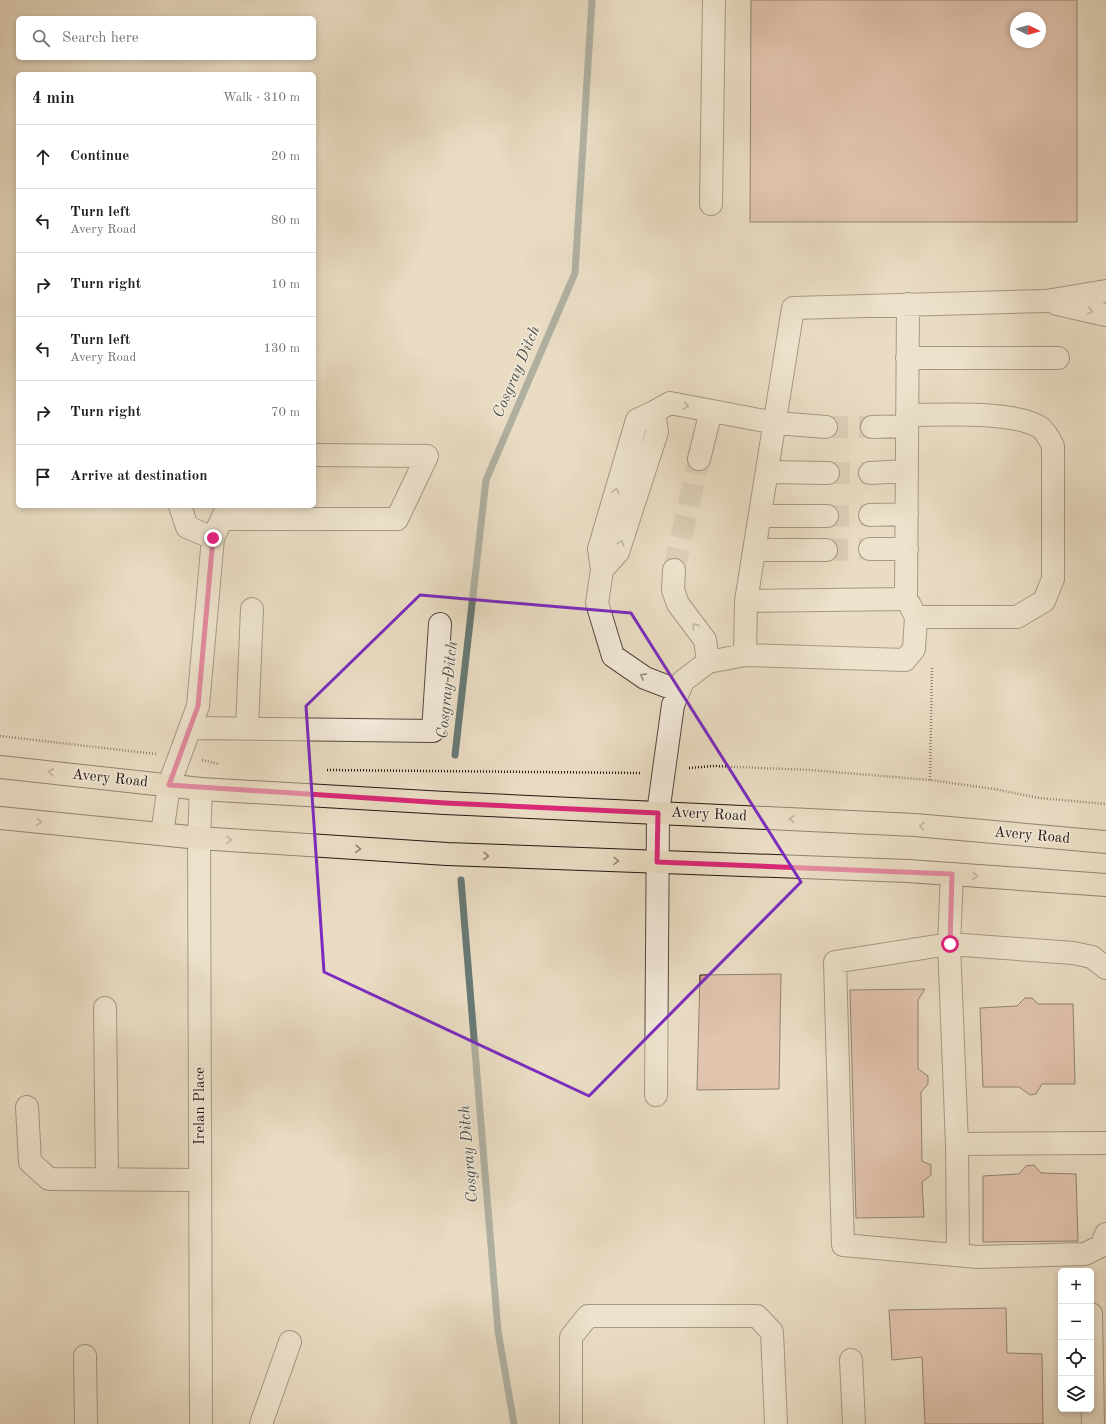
<!DOCTYPE html>
<meta charset="utf-8">
<style>
:root{--surface:#fff;--page:#f2f2f2;--text:#222;--muted:#767676;--line:#e0e0e0}
body{margin:0;font-family:"Old Standard TT",serif;background:var(--page);color:var(--text)}
.controls{position:absolute;right:12px;bottom:12px;display:grid;overflow:hidden;border-radius:6px;box-shadow:0 2px 6px #0003}
.controls button{width:36px;height:36px;display:grid;place-items:center;padding:0;border:0;border-bottom:1px solid var(--line);background:var(--surface);color:var(--text);font:20px sans-serif}
.compass{position:absolute;left:1010px;top:12px;width:36px;height:36px;border-radius:50%;background:var(--surface);box-shadow:0 2px 6px #0003;rotate:95deg}
.stop{position:absolute;width:12px;height:12px;margin:-9px;border:3px solid #db2777;border-radius:50%;background:#fff}
.stop.end{background:#db2777;border-color:#fff;box-shadow:0 1px 4px #0008}
.list{margin:0;padding:0;list-style:none}
h2{display:flex;justify-content:space-between;align-items:center;height:52px;margin:0;padding:0 16px;font-size:17px}
h2 small{font-size:13px;font-weight:400;color:var(--muted)}
.list li{display:grid;grid-template-columns:26px 1fr auto;gap:12px;align-items:center;box-sizing:border-box;height:64px;padding:0 16px;border-top:1px solid var(--line)}
.list b{display:block;font-size:15px;white-space:nowrap}
.list p{margin:0;font-size:13px;white-space:nowrap;color:var(--muted)}
.list em{font-size:13px;font-style:normal;color:var(--muted)}
.icon{flex:none;width:22px;height:22px;fill:none;stroke:currentColor;stroke-width:2;stroke-linecap:round;stroke-linejoin:round}
.map{position:relative;flex:none;width:1106px;height:1424px;overflow:hidden}
.search{position:absolute;background:var(--surface);box-shadow:0 2px 6px #0003;left:16px;top:16px;width:300px;height:44px;display:flex;align-items:center;gap:10px;box-sizing:border-box;padding:0 14px;border-radius:6px;color:var(--muted);font-size:15px}
.panel{position:absolute;background:var(--surface);box-shadow:0 2px 6px #0003;left:16px;top:72px;width:300px;height:436px;border-radius:6px}
.map>svg:first-child{display:block}
.lines{fill:none;stroke-linecap:round;stroke-linejoin:round}
.stream{stroke:#687975;stroke-width:7}
.building{fill:#daa797;stroke:#221711;fill-rule:evenodd}
.minor-tunnel{stroke:#cbbea8;stroke-width:22;stroke-dasharray:22 11;stroke-linecap:butt}
.minor-casing{stroke:#54483e;stroke-width:24}
.major-casing{stroke:#221711;stroke-width:24}
.path{stroke:#221711;stroke-width:2.5;stroke-dasharray:1 2;stroke-linecap:butt}
.minor{stroke:#f1e8d8;stroke-width:22}
.major{stroke:#e9dcc3;stroke-width:22}
.oneway{stroke:#948a7e}
.oneway2{stroke:#8f8373}
.route{stroke:#db2777;stroke-width:5}
.marked{fill:none;stroke:#7b2cbf;stroke-width:3;stroke-linejoin:round}
.labels{text-anchor:middle;dominant-baseline:central;stroke-width:3;stroke-linejoin:round;paint-order:stroke}
.street-label{font-size:15px;fill:#221711;stroke:#f1e8d8}
.water-label{font-size:16px;font-style:italic;fill:#4b504b;stroke:#f1e8d8}
</style>
<div class="map">
<svg width="1106" height="1424" viewBox="0 0 1106 1424">
<rect width="100%" height="100%" fill="#e9dcc3"/>
<filter id="stains"><feTurbulence type="fractalNoise" baseFrequency=".005" numOctaves="4"/><feColorMatrix values="0 0 0 0 .2 0 0 0 0 .09 0 0 0 0 .02 0 0 0 .5 -.17"/></filter>
<radialGradient id="worn" r=".72"><stop offset=".6" stop-color="#630" stop-opacity="0"/><stop offset="1" stop-color="#630" stop-opacity=".3"/></radialGradient>
<g class="lines">
<path class="stream" d="M455,755L486,480L575,273L592,0
M461,880L498,1331L514,1424"/>
</g>
<path class="building" d="M751,0H1077V222H750ZM1016,18H1040V42H1016Z
M781,974L779,1089L697,1090L700,975Z
M925,989L918,1000V1069L928,1076V1084L921,1092L922,1161L931,1165V1175L922,1182L924,1217L856,1218L850,990Z
M1025,998H1032L1038,1004H1073L1075,1084H1042L1036,1094L1030,1095L1019,1087H983L980,1008L1017,1006Z
M1034,1165L1041,1173L1076,1174L1078,1241L983,1242V1176L1019,1174L1026,1166Z
M1006,1308L1007,1353L1042,1354L1043,1424H925L922,1357L892,1360L889,1310Z"/>
<g class="lines">
<path class="minor-tunnel" d="M826,427H872
M828,473H870
M827,516L870,515
M826,550L870,549
M674,570L699,459"/>
<g class="minor-casing">
<path id="minor" d="M711,204L714,0
M908,304L906,599L746,601L793,308L1046,301L1106,291
M1057,304L1106,315
M907,358H1058
M907,415C940,415 1015,410 1041,428C1046,432 1050,440 1053,446V579L1044,601L1017,617H916
M872,427L907,426
M699,459L711,411
M767,472L828,473
M870,473L906,471
M180,506L187,527L213,538
M870,515L907,514
M760,516H827
M222,519H397L427,456L314,455
M870,549H907
M755,550H826
M602,570L599,549L637,420L654,412
M674,570L673,590L678,604L705,640L708,662
M746,601L745,655L905,660L914,649L916,617L910,605
M679,691L645,678L613,656L597,603L602,570L618,552L657,432L654,412L670,403L775,423L826,427
M190,728L433,731L440,624
M247,728L252,609
M201,789L199,838L201,1424
M162,834L169,785L198,706L213,538L228,506
M952,874L949,944L1073,953L1092,957L1106,968
M105,1008L107,1179
M656,1095L658,813L673,705L683,681L708,662L745,655
M27,1107L30,1162L49,1179L200,1180
M957,1144L1106,1143
M958,1255L957,1144L949,944L835,962L843,1245L978,1257L1085,1254L1101,1246L1106,1234
M1091,1314L1093,1424
M85,1356L86,1424
M851,1360L854,1424
M261,1424L290,1342
M571,1424V1337L588,1316H757L772,1332L776,1424"/>
</g>
<g class="major-casing">
<path id="major" d="M0,767L201,789L445,803L915,825L1106,842
M0,818L199,838L447,854L908,871L1106,885"/>
</g>
<path class="path" d="M0,736L156,754
M202,760L219,764
M689,768L714,766L811,770L930,780L994,789L1039,798L1106,804
M327,770L640,773
M930,780L932,666"/>
<use href="#minor" class="minor"/>
<use href="#major" class="major"/>
</g>
<defs><path id="oneway-chevron" d="M-2-3.5L2.5 0L-2 3.5" fill="none" stroke-width="1.6" stroke-linecap="round" stroke-linejoin="round"/></defs>
<g class="oneway">
<use href="#oneway-chevron" transform="translate(1090 311) rotate(13)"/>
<use href="#oneway-chevron" transform="translate(686 406) rotate(13)"/>
<use href="#oneway-chevron" transform="translate(616 491) rotate(-74)"/>
<use href="#oneway-chevron" transform="translate(621 543) rotate(-72)"/>
<use href="#oneway-chevron" transform="translate(695 626) rotate(-126)"/>
<use href="#oneway-chevron" transform="translate(643 676) rotate(-150)"/>
</g>
<g class="oneway2">
<use href="#oneway-chevron" transform="translate(51 772) rotate(-174)"/>
<use href="#oneway-chevron" transform="translate(792 819) rotate(-177)"/>
<use href="#oneway-chevron" transform="translate(39 822) rotate(6)"/>
<use href="#oneway-chevron" transform="translate(922 826) rotate(-175)"/>
<use href="#oneway-chevron" transform="translate(229 840) rotate(4)"/>
<use href="#oneway-chevron" transform="translate(358 849) rotate(4)"/>
<use href="#oneway-chevron" transform="translate(486 856) rotate(2)"/>
<use href="#oneway-chevron" transform="translate(616 861) rotate(2)"/>
<use href="#oneway-chevron" transform="translate(975 876) rotate(4)"/>
</g>
<g class="lines">
<path class="route" d="M213,538L198,706L169,785L445,803L658,813L657,862L952,874L950,944"/>
</g>
<path d="M0 0H1106V1424H0ZM420,595L631,613L801,882L589,1096L324,972L306,706Z" fill="#e9dcc3" fill-opacity=".55" fill-rule="evenodd"/>
<path class="marked" d="M420,595L631,613L801,882L589,1096L324,972L306,706Z"/>
<g class="labels">
<g class="street-label">
<text transform="translate(110 779) rotate(6)">Avery Road</text>
<text transform="translate(709 815) rotate(3)">Avery Road</text>
<text transform="translate(1032 836) rotate(5)">Avery Road</text>
<text transform="translate(200 1106) rotate(-90)">Irelan Place</text>
</g>
<g class="water-label">
<text transform="translate(517 372) rotate(-67)">Cosgray Ditch</text>
<text transform="translate(448 690) rotate(-84)">Cosgray Ditch</text>
<text transform="translate(469 1154) rotate(-95)">Cosgray Ditch</text>
</g>
</g>
<rect width="100%" height="100%" filter="url(#stains)"/>
<rect width="100%" height="100%" fill="url(#worn)"/>
</svg>
<div class="controls">
<button>+</button>
<button>−</button>
<button><svg class="icon" aria-label="locate" viewBox="0 0 24 24"><circle cx="12" cy="12" r="6"/><path d="M12 2v4M12 18v4M2 12h4M18 12h4"/></svg></button>
<button><svg class="icon" aria-label="layers" viewBox="0 0 24 24"><path d="M12 4l9 5-9 5-9-5zM3 14l9 5 9-5"/></svg></button>
</div>
<svg class="compass" viewBox="-18 -18 36 36"><path d="M0-13l5 13h-10z" fill="#e53935"/><path d="M0 13l5-13h-10z" fill="#767676"/></svg>
<div class="stop" style="left:950px;top:944px"></div>
<div class="stop end" style="left:213px;top:538px"></div>
<div class="search"><svg class="icon" aria-label="search" viewBox="0 0 24 24"><circle cx="10" cy="10" r="6"/><path d="M15 15l6 6"/></svg>Search here</div>
<section class="panel">
<h2>4 min<small>Walk · 310 m</small></h2>
<ul class="list">
<li><svg class="icon" aria-label="ahead" viewBox="0 0 24 24"><path d="M12 20V5M6 11l6-6 6 6"/></svg><div><b>Continue</b></div><em>20 m</em></li>
<li><svg class="icon" aria-label="left" viewBox="0 0 24 24"><path d="M17 20v-9H6M10 6l-5 5 5 5"/></svg><div><b>Turn left</b><p>Avery Road</p></div><em>80 m</em></li>
<li><svg class="icon" aria-label="right" viewBox="0 0 24 24"><path d="M7 20v-9h11M14 6l5 5-5 5"/></svg><div><b>Turn right</b></div><em>10 m</em></li>
<li><svg class="icon" aria-label="left" viewBox="0 0 24 24"><path d="M17 20v-9H6M10 6l-5 5 5 5"/></svg><div><b>Turn left</b><p>Avery Road</p></div><em>130 m</em></li>
<li><svg class="icon" aria-label="right" viewBox="0 0 24 24"><path d="M7 20v-9h11M14 6l5 5-5 5"/></svg><div><b>Turn right</b></div><em>70 m</em></li>
<li><svg class="icon" aria-label="arrive" viewBox="0 0 24 24"><path d="M6 21V4h12l-3 4 3 4H6"/></svg><div><b>Arrive at destination</b></div></li>
</ul>
</section>
</div>
